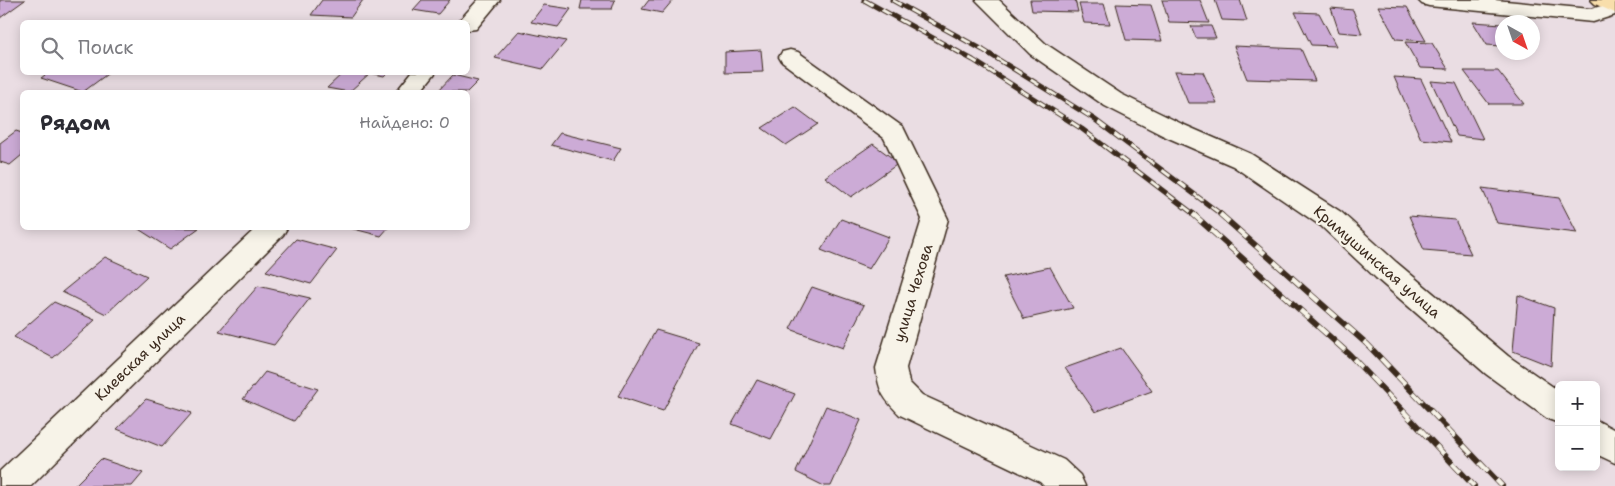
<!DOCTYPE html>
<html lang="ru">
<meta charset="utf-8">
<style>
:root{--surface:#fff;--page:#f7f7f7;--text:#2b2b33;--muted:#7c7c81;--line:#e1e1e2}
body{margin:0;font-family:"Shantell Sans",sans-serif;background:var(--page);color:var(--text)}
.controls{position:absolute;right:15px;bottom:15px;display:grid;overflow:hidden;border-radius:8px;box-shadow:0 2px 12px #0003}
.controls button{width:45px;height:45px;display:grid;place-items:center;padding:0;border:0;border-bottom:1px solid var(--line);background:var(--surface);color:var(--text);font:25px sans-serif}
.compass{position:absolute;left:1495px;top:15px;width:45px;height:45px;border-radius:50%;background:var(--surface);box-shadow:0 2px 12px #0003;rotate:140deg}
.list{margin:0;padding:0;list-style:none}
h2{display:flex;justify-content:space-between;align-items:center;height:65px;margin:0;padding:0 20px;font-size:21px}
h2 small{font-size:16px;font-weight:400;color:var(--muted)}
.icon{flex:none;width:28px;height:28px;fill:none;stroke:currentColor;stroke-width:2;stroke-linecap:round;stroke-linejoin:round}
.map{position:relative;flex:none;width:1615px;height:486px;overflow:hidden}
.search{position:absolute;background:var(--surface);box-shadow:0 2px 12px #0003;left:20px;top:20px;width:450px;height:55px;display:flex;align-items:center;gap:12px;box-sizing:border-box;padding:0 18px;border-radius:8px;color:var(--muted);font-size:19px}
.panel{position:absolute;background:var(--surface);box-shadow:0 2px 12px #0003;left:20px;top:90px;width:450px;height:140px;border-radius:8px}
.map>svg:first-child{display:block}
.building{fill:#ccabd6;stroke:#3b2a1e}
.lines{fill:none;stroke-linecap:round;stroke-linejoin:round}
.minor-casing{stroke:#3b2a1e;stroke-width:3}
.primary-casing{stroke:#3b2a1e;stroke-width:3}
.minor{fill:#f7f3e8;fill-rule:evenodd}
.primary{fill:#f8deab;fill-rule:evenodd}
.rail-far1-casing{stroke:#3b2a1e;stroke-width:5}
.rail-casing{stroke:#3b2a1e;stroke-width:6}
.rail-far1{stroke:#f7f3e8;stroke-width:3;stroke-dasharray:10;stroke-linecap:butt}
.rail{stroke:#f7f3e8;stroke-width:4.5;stroke-dasharray:12;stroke-linecap:butt}
.labels{text-anchor:middle;dominant-baseline:central;stroke-width:4.5;stroke-linejoin:round;paint-order:stroke}
.street-label{font-size:15px;fill:#3b2a1e;stroke:#f7f3e8}
</style>
<div class="map">
<svg width="1615" height="486" viewBox="0 0 1615 486">
<rect width="100%" height="100%" fill="#eadde3"/>
<filter id="ink" filterUnits="userSpaceOnUse"><feTurbulence type="fractalNoise" baseFrequency=".02" numOctaves="2"/><feDisplacementMap in="SourceGraphic" scale="10" xChannelSelector="R" yChannelSelector="G"/><feConvolveMatrix kernelMatrix="1 2 1 2 8 2 1 2 1" color-interpolation-filters="sRGB"/></filter>
<g filter="url(#ink)">
<path class="building" d="M0,0H25L0,18Z
M322,0H363L351,17L311,15Z
M422,0H450L438,14L413,10Z
M582,0H615L612,9H580Z
M649,0H673L662,13L642,9Z
M1030,0H1075L1078,12L1032,11Z
M1162,0H1200L1209,23L1169,22Z
M1215,0H1240L1247,21L1222,20Z
M1079,4H1104L1110,24L1084,23Z
M1116,4L1151,5L1162,41L1126,40Z
M544,5L571,9L558,27L531,22Z
M1378,6L1407,7L1426,41L1396,39Z
M1331,8L1353,10L1362,34L1339,32Z
M1295,12L1319,13L1336,46L1311,45Z
M1473,22L1502,24V46L1487,45Z
M1191,26H1211L1216,38H1196Z
M519,31L566,41L543,69L495,58Z
M1405,42L1432,43L1448,69L1420,68Z
M1234,46L1301,49L1315,81L1247,79Z
M761,50L763,72L725,73V52Z
M1175,71L1203,72L1217,103H1188Z
M1464,71H1498L1524,104H1489Z
M49,72H110L83,92L41,78Z
M344,72H388L384,76L370,73L349,92L327,88Z
M453,75L478,81L467,92H437Z
M1394,77L1421,79L1451,142L1421,139Z
M1431,81L1456,83L1483,139L1457,136Z
M795,107L818,124L786,145L762,128Z
M16,131L22,133V155L10,165L0,162V143Z
M560,133L621,148L613,161L551,145Z
M873,144L899,163L851,197L825,177Z
M1482,188L1559,198L1577,233L1497,223Z
M1409,216L1455,220L1471,254L1424,250Z
M841,219L889,237L869,269L821,250Z
M137,228H199L170,249Z
M350,228H388L381,236Z
M296,239L337,250L311,284L266,271Z
M105,257L147,276L106,314L62,292Z
M1050,267L1073,308L1024,319L1003,277Z
M258,286L310,298L274,345L219,331Z
M812,287L864,305L843,348L790,329Z
M1518,295L1554,308L1551,366L1513,351Z
M54,302L95,320L53,358L14,337Z
M656,330L699,343L663,411L618,396Z
M1121,348L1152,391L1095,412L1065,368Z
M265,372L318,389L294,421L243,399Z
M757,380L795,394L771,439L732,424Z
M146,399L192,413L162,447L117,429Z
M826,406L861,420L831,486H824L796,472Z
M101,459L143,473L132,486H74Z"/>
<g class="lines">
<g class="minor-casing">
<path id="minor" d="M478,0H500L476,29L468,30V22H458Z
M976,0H999L1046,44L1121,94L1182,124L1251,154L1341,212L1396,262L1508,356L1559,391V423L1548,419L1486,374L1376,278L1321,226L1233,166L1164,136L1105,106L1030,54Z
M1418,0H1495L1591,9L1615,2V15L1593,22L1429,6L1422,4Z
M790,50L798,52L903,127L948,219L906,368L909,382L922,395L1064,460L1080,475L1085,486H1044L1040,482L900,415C883,398 879,392 876,368L922,219L884,138L782,62L779,57L782,52Z
M412,72H436L420,92H396Z
M256,228H287L283,235L31,486H0V471Z
M1596,420L1615,430V463L1596,454Z"/>
</g>
<g class="primary-casing">
<path id="primary" d="M1591,0H1615V13L1595,4Z"/>
</g>
<use href="#minor" class="minor"/>
<use href="#primary" class="primary"/>
<g class="rail-far1-casing">
<path id="rail-far1" d="M864,0L973,60L1082,129L1195,215
M892,0L983,50L1094,119L1222,215"/>
</g>
<g class="rail-casing">
<path id="rail" d="M1193,214L1350,355L1474,486
M1220,214L1368,345L1502,486"/>
</g>
<use href="#rail-far1" class="rail-far1"/>
<use href="#rail" class="rail"/>
</g>
</g>
<g class="labels">
<g class="street-label">
<text transform="translate(1377 262) rotate(41)">Кримушинская улица</text>
<text transform="translate(913 293) rotate(-73)">улица Чехова</text>
<text transform="translate(140 357) rotate(-44)">Киевская улица</text>
</g>
</g>
</svg>
<div class="controls">
<button>+</button>
<button>−</button>
</div>
<svg class="compass" viewBox="-18 -18 36 36"><path d="M0-13l5 13h-10z" fill="#e53935"/><path d="M0 13l5-13h-10z" fill="#7c7c81"/></svg>
<div class="search"><svg class="icon" aria-label="search" viewBox="0 0 24 24"><circle cx="10" cy="10" r="6"/><path d="M15 15l6 6"/></svg>Поиск</div>
<section class="panel">
<h2>Рядом<small>Найдено: 0</small></h2>
<ul class="list">
</ul>
</section>
</div>
